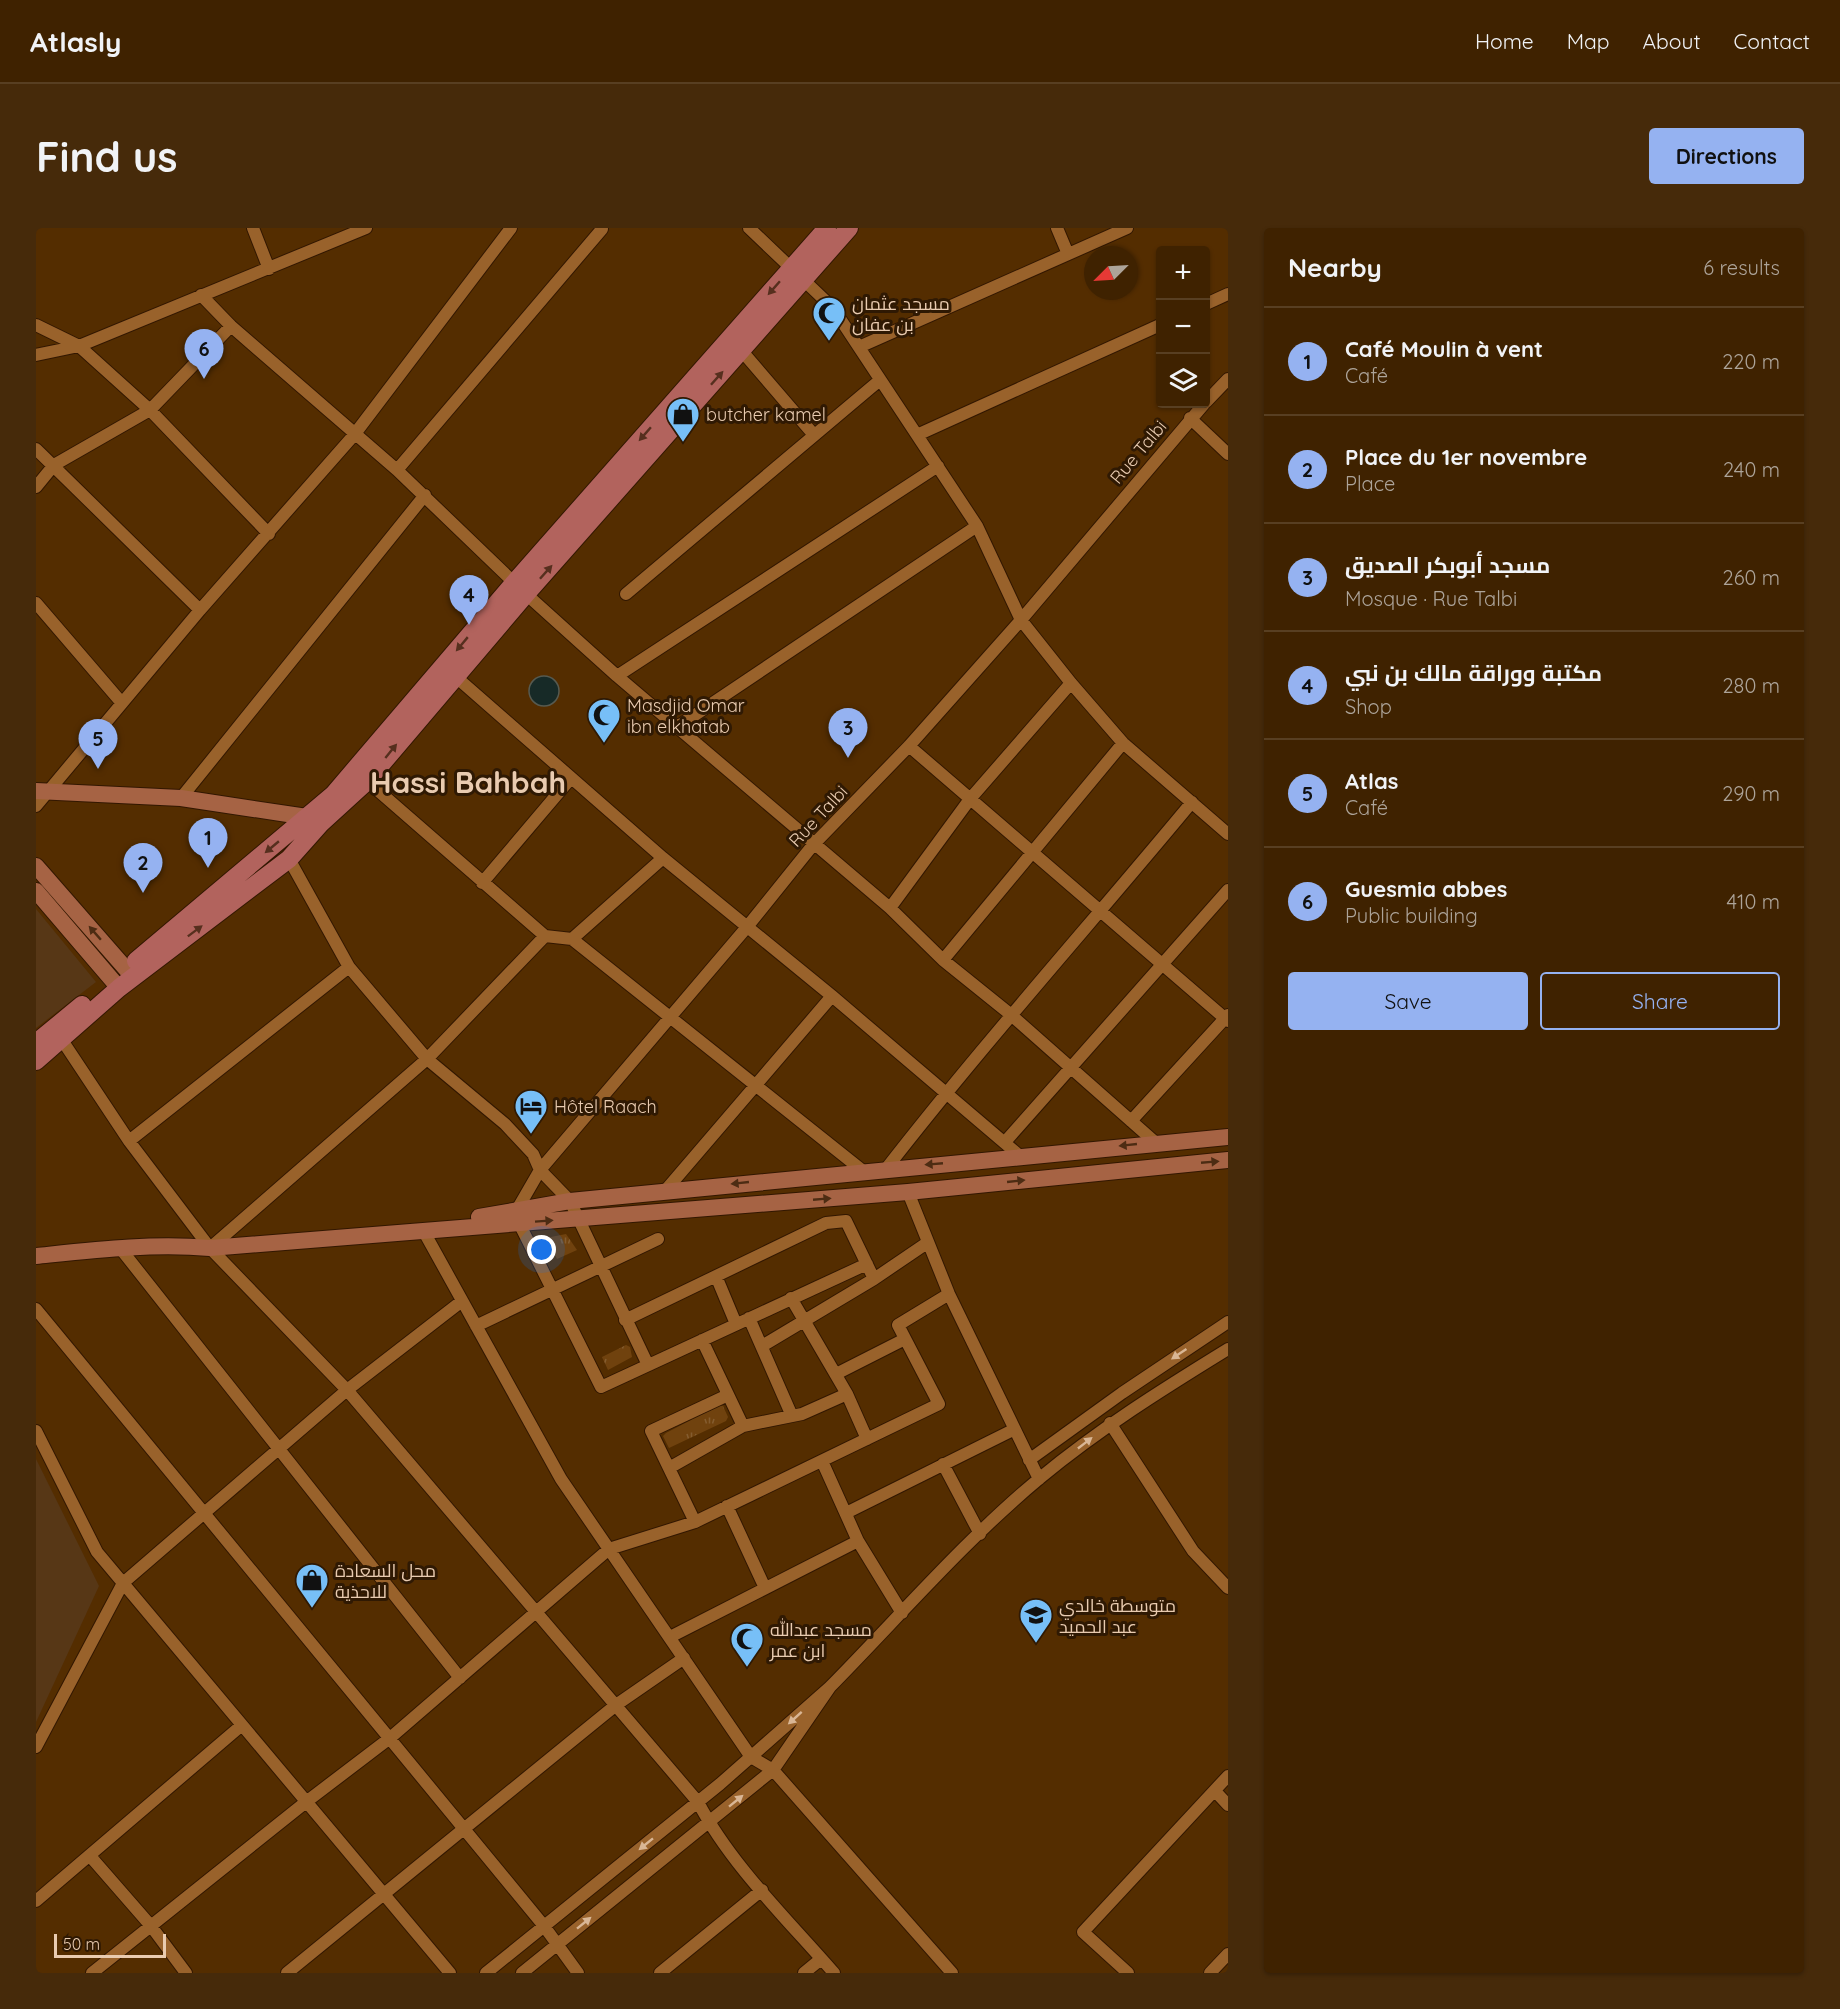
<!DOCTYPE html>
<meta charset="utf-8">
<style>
:root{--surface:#3f2200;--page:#462a0a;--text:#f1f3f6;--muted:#ada499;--line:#583f22;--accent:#95b2f1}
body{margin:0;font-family:Quicksand,Cairo,sans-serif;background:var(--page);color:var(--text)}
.controls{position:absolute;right:18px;top:18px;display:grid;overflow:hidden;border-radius:6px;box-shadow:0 2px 4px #0004}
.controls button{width:54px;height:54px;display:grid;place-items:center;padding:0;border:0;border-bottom:2px solid var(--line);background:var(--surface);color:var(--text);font:30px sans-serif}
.compass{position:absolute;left:1048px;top:18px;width:54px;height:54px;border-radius:50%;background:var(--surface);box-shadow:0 2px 4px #0004;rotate:246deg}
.scale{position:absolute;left:18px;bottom:15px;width:112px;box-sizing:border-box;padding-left:6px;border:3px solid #e9cbb0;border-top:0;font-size:16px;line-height:21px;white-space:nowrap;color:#e9cbb0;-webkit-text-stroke:4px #2f1903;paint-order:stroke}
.you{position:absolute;left:506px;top:1022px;width:21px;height:21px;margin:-15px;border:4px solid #fff;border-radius:50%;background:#1a73e8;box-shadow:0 0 0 9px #1a73e833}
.badge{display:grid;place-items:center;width:39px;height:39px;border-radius:50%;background:var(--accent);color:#111;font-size:20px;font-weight:700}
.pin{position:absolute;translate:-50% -50px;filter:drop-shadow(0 2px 3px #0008)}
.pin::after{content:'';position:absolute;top:32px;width:21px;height:18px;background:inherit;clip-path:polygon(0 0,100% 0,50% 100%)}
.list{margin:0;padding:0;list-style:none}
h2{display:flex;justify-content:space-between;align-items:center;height:78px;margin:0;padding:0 24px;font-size:26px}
h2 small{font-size:20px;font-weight:400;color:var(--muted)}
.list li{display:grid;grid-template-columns:39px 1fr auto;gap:18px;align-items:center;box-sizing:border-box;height:108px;padding:0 24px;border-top:2px solid var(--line)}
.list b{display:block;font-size:22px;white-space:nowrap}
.list p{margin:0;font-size:20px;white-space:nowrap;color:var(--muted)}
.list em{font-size:20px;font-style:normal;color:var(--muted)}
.actions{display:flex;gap:12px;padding:18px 24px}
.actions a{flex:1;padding:14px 0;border:2px solid var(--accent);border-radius:6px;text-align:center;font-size:21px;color:var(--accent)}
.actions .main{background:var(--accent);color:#111}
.icon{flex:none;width:33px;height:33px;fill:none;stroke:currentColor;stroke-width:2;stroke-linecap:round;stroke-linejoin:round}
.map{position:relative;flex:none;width:1192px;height:1745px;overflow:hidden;border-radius:6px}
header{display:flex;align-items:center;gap:36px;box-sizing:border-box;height:84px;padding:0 30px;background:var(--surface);border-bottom:2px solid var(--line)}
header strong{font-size:28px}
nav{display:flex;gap:33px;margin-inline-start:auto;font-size:21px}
.intro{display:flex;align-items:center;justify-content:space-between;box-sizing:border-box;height:144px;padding:0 36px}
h1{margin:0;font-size:42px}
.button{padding:15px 27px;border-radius:6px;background:var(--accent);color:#111;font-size:21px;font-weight:700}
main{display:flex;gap:36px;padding:0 36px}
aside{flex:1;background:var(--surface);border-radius:6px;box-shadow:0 2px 4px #0004}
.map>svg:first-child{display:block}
.built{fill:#573716}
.grass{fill:url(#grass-tufts)}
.water{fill:#172a27;stroke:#565a50;stroke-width:1.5}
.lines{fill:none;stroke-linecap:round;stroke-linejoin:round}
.street-casing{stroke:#321700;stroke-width:14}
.secondary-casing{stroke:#321700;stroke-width:18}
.primary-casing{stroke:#321700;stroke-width:20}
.street{stroke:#99622b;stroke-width:12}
.secondary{stroke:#a66344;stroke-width:16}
.primary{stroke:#b2635d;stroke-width:18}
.oneway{fill:#562f1e}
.oneway2{fill:#4d2c13}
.oneway3{fill:#d9b695}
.labels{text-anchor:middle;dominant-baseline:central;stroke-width:6;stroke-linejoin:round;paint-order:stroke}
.poi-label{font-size:18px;fill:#e9cbb0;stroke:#2f1903;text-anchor:start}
.street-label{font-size:18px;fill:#e9cbb0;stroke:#2f1903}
.town-label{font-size:30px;font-weight:bold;fill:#e9cbb0;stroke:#2f1903}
</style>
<header>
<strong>Atlasly</strong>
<nav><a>Home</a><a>Map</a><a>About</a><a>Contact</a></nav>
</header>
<div class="intro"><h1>Find us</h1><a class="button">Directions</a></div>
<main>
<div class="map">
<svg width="1192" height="1745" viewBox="0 0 1192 1745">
<defs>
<pattern id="grass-tufts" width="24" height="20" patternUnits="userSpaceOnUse" patternTransform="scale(1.5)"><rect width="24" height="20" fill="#70420e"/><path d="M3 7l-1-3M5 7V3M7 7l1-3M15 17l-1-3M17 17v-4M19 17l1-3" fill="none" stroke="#845c2f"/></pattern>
</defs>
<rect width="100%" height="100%" fill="#542d00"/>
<path class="built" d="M0,681L60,754L0,800Z
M0,1231L63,1358L0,1494Z"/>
<path class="grass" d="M530,1006L541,1022L521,1031L510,1010Z
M590,1117L594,1119L596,1129L572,1142L566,1129Z
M682,1178H687L692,1189L690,1193L633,1220L627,1208L630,1205Z"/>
<path class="water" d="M493 463a15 15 0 1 1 30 0a15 15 0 1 1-30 0Z"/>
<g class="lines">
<g class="street-casing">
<path id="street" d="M217,0L233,41
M713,0L797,80L941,298L985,392L1035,455L1087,515L1192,606
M1021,0L1032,26
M165,67L195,98L361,242L490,366L581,448L854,680L907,732L974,786L1120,915
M1170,76L1192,66
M0,97L43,118L114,182L233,306
M823,119L1091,0
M705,122L778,207
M0,127L43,118L330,0
M1170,174L1192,151
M1154,190L1192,226
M881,207L1124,97
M0,221L164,382
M361,242L566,1
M0,259L18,237L114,182L195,98
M590,366L844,152
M0,375L85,474
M581,448L902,238
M420,449L627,630L796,768L984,928
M641,499L941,298
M873,518L1192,793
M331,553L509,708L536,711L627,630
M145,570L389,267
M0,578L164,382L318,207L475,0
M253,631L313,739L391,831L469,896L497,926L504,942L534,973L612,1137
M446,655L535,550
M854,680L934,571L1035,455
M536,711L827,943
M907,732L1087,515
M22,806L93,913L174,1020L311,1162L662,1574C694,1636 752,1692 798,1745
M1095,893L1192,787
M93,913L313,739
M969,914L1192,662
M850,941C948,815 1054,697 1156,574
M629,963L796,768
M872,964L913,1066L1003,1251
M387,1002L525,1251L715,1529L737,1542L916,1745
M84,1020L424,1450
M174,1020L391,831L509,708
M831,1036L565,1159L483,995L482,980L504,942L711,699L777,617L873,518L985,392L1168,176
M680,1048L700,1096
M755,1070L811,1166L831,1211
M0,1081L508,1698L542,1745
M713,1090L756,1188L766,1186L811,1166
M589,1092L790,995L810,993L838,1051
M440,1098L622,1011
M666,1112L707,1198
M726,1118L838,1051L891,1015
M800,1146L869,1111
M1074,1195L1157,1323L1192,1360
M0,1203L61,1324L414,1745
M993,1232L1086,1165L1192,1094
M786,1233L822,1313L866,1385
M907,1236L944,1306
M633,1240L707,1198L756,1188
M691,1278L729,1360
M810,1285L977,1202
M659,1294L615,1203L692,1167
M634,1409L822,1313
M794,1459C863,1389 928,1313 1004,1250C1063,1201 1127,1161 1192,1121
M0,1519L87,1355L311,1162L426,1073
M1179,1563L1192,1577
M54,1628L115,1698L150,1745
M0,1673L206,1497
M56,1745L270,1574L354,1510L573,1321L659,1294L903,1176L862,1097L913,1066
M251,1745L580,1477L648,1430
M450,1745L684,1556L794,1459L737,1542L486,1745
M624,1745L726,1662
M768,1745L785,1731
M1092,1745L1047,1704L1192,1548
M1174,1745L1192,1726"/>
</g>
<g class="secondary-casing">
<path id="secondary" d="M0,563L145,570L271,589
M0,638L97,749
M0,663L83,760
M443,989L534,973L1192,909
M0,1028C58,1022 116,1015 174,1020L872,964L1192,932"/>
</g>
<g class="primary-casing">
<path id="primary" d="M100,733L297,567L478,355L791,0
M0,815L46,777
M0,833L83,760L253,631L285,595L331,553L490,366L813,0"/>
</g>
<use href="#street" class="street"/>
<use href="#secondary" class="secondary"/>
<use href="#primary" class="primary"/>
</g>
<defs><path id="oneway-solid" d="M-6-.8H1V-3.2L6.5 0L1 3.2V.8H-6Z" transform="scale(1.5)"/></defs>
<g class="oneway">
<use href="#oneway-solid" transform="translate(738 60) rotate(131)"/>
<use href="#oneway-solid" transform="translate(681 150) rotate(-48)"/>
<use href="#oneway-solid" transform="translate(609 206) rotate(131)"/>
<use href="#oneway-solid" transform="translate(510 344) rotate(-48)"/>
<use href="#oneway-solid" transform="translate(426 416) rotate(130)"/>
<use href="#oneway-solid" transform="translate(355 523) rotate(-51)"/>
<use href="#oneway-solid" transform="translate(236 619) rotate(140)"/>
<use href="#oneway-solid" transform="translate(159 703) rotate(-37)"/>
</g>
<g class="oneway2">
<use href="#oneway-solid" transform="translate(59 705) rotate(-131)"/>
<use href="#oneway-solid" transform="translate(1092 917) rotate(174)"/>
<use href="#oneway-solid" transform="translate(1174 934) rotate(-5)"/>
<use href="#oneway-solid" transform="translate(898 936) rotate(175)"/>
<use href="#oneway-solid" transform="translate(980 953) rotate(-6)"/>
<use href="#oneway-solid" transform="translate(704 955) rotate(174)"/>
<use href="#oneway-solid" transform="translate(786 971) rotate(-5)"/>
<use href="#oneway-solid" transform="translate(508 993) rotate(-4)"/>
</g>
<g class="oneway3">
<use href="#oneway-solid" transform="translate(1143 1126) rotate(146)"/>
<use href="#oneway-solid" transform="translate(1049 1215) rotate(-38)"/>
<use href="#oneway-solid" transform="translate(759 1490) rotate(138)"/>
<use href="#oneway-solid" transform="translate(700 1573) rotate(-39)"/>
<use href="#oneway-solid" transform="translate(610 1616) rotate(141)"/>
<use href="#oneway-solid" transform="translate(548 1695) rotate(-39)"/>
</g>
<defs>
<g id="mosque-pin" transform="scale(1.725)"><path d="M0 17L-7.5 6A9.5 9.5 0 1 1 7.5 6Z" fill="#77bff7" stroke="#2f1903"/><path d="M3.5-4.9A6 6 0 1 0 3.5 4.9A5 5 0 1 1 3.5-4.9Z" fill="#111"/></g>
<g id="shop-pin" transform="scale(1.725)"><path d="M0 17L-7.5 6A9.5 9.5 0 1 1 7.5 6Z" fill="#77bff7" stroke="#2f1903"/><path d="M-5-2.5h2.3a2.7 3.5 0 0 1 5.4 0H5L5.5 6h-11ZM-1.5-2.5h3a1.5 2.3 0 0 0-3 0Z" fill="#111"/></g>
<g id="hotel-pin" transform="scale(1.725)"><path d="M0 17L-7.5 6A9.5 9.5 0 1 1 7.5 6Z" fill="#77bff7" stroke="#2f1903"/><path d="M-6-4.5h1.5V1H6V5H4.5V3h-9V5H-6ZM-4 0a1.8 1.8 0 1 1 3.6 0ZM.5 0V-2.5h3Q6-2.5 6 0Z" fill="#111"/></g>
<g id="school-pin" transform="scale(1.725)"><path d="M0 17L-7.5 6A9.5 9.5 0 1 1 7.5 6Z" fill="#77bff7" stroke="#2f1903"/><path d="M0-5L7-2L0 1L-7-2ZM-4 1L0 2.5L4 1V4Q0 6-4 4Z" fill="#111"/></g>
</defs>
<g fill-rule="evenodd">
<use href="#mosque-pin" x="793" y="85"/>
<use href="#shop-pin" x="647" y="186"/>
<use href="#mosque-pin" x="568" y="487"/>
<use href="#hotel-pin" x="495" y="878"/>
<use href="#shop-pin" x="276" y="1352"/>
<use href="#school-pin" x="1000" y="1387"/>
<use href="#mosque-pin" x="711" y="1411"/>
</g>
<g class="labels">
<g class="poi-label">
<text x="816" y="75">مسجد عثمان<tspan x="816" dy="21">بن عفان</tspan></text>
<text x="670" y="186">butcher kamel</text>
<text x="591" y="477">Masdjid Omar<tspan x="591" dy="21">ibn elkhatab</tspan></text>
<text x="518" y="878">Hôtel Raach</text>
<text x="299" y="1342">محل السعادة<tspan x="299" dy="21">للاحذية</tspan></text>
<text x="1023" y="1377">متوسطة خالدي<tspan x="1023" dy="21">عبد الحميد</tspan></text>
<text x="734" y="1401">مسجد عبدالله<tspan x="734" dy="21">ابن عمر</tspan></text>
</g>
<g class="street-label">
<text transform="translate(1102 224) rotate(-50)">Rue Talbi</text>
<text transform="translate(782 588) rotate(-47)">Rue Talbi</text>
</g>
<g class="town-label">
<text x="432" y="554">Hassi Bahbah</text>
</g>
</g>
</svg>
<div class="controls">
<button>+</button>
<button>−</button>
<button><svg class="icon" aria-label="layers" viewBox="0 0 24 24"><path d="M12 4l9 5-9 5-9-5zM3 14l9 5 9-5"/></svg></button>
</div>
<svg class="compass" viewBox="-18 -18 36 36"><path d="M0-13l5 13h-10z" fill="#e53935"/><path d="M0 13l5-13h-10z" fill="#ada499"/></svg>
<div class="scale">50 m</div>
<div class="you"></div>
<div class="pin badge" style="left:172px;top:640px">1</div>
<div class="pin badge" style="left:107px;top:665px">2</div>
<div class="pin badge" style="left:812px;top:530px">3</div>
<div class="pin badge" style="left:433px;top:397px">4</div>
<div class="pin badge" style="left:62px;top:541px">5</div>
<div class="pin badge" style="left:168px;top:151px">6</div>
</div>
<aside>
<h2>Nearby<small>6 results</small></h2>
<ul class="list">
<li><span class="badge">1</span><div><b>Café Moulin à vent</b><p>Café</p></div><em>220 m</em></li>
<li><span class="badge">2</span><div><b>Place du 1er novembre</b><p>Place</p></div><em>240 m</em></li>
<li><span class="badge">3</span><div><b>مسجد أبوبكر الصديق</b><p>Mosque · Rue Talbi</p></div><em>260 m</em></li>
<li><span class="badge">4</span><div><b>مكتبة ووراقة مالك بن نبي</b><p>Shop</p></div><em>280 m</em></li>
<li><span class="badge">5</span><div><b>Atlas</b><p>Café</p></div><em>290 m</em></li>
<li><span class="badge">6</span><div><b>Guesmia abbes</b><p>Public building</p></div><em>410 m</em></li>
</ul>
<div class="actions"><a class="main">Save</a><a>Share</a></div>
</aside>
</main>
